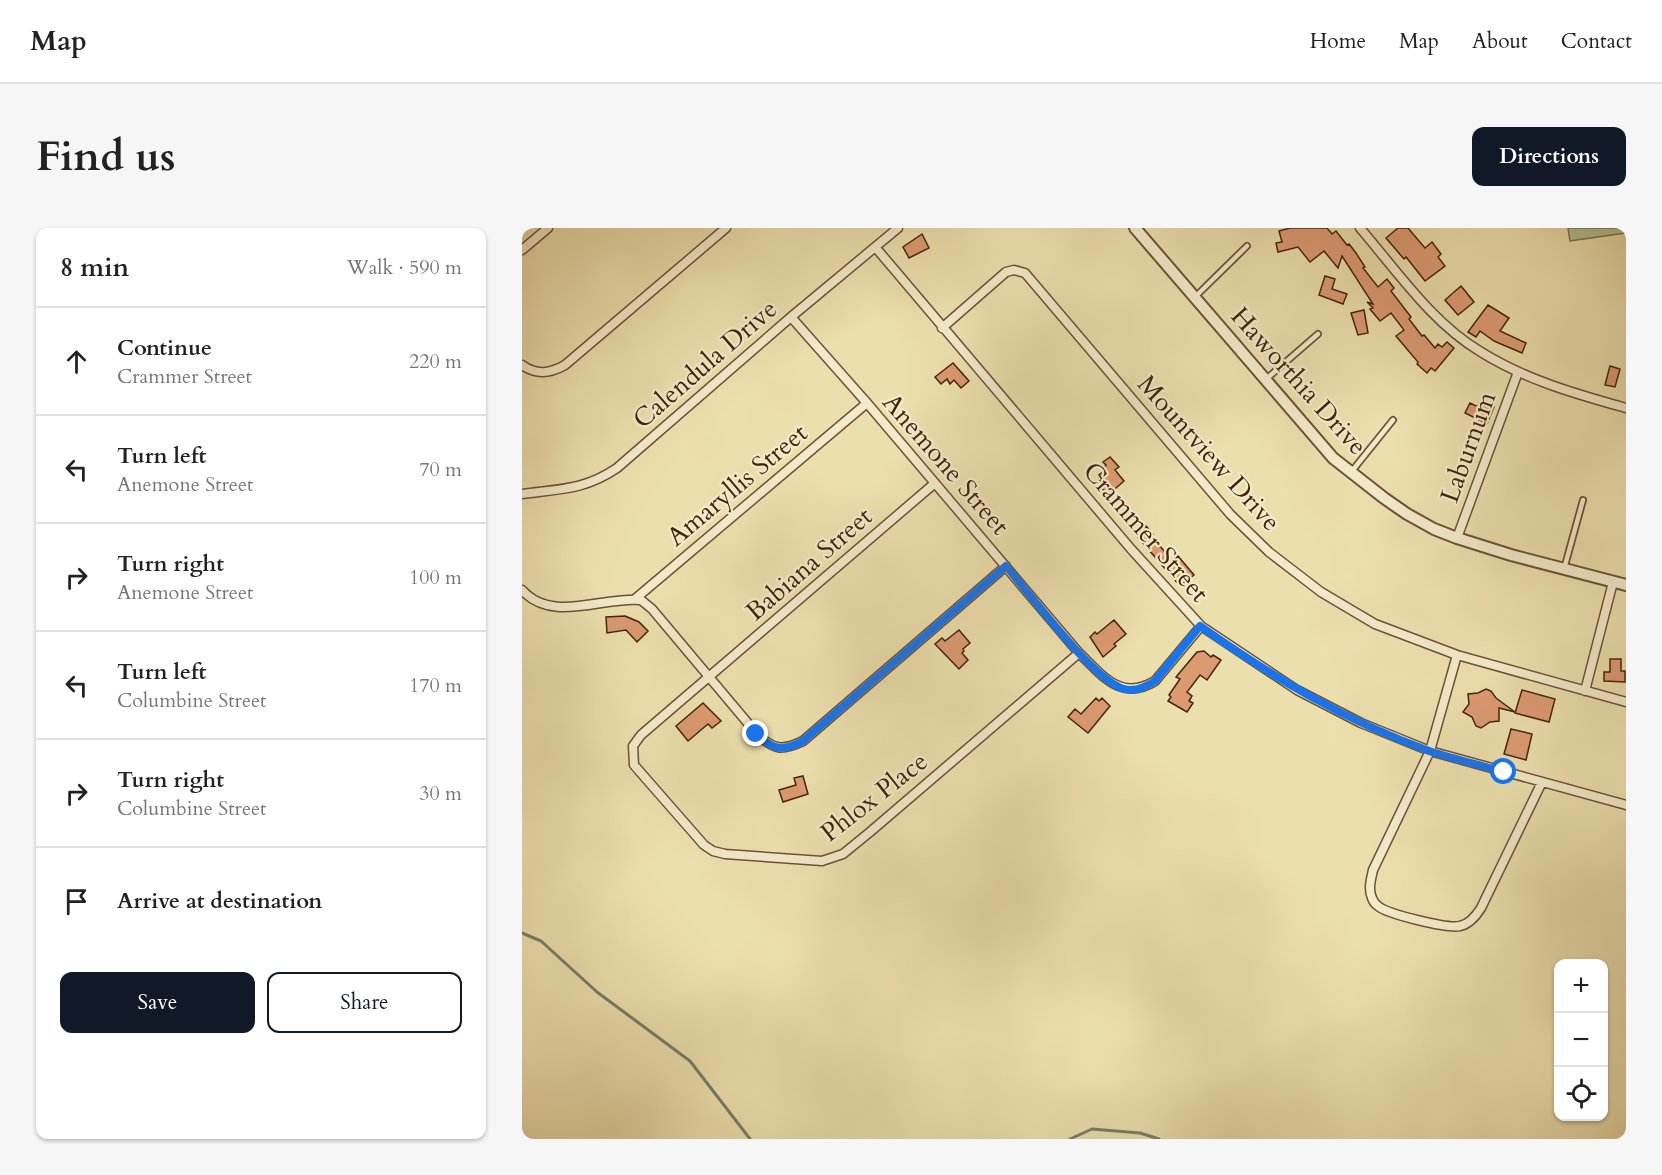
<!DOCTYPE html>
<meta charset="utf-8">
<style>
:root{--surface:#fff;--page:#f6f6f6;--text:#222;--muted:#767676;--line:#e0e0e0;--accent:#111827}
body{margin:0;font-family:Cardo,serif;background:var(--page);color:var(--text)}
.controls{position:absolute;right:18px;bottom:18px;display:grid;overflow:hidden;border-radius:12px;box-shadow:0 2px 4px #0004}
.controls button{width:54px;height:54px;display:grid;place-items:center;padding:0;border:0;border-bottom:2px solid var(--line);background:var(--surface);color:var(--text);font:30px sans-serif}
.stop{position:absolute;width:18px;height:18px;margin:-14px;border:4px solid #1a73e8;border-radius:50%;background:#fff}
.stop.end{background:#1a73e8;border-color:#fff;box-shadow:0 2px 6px #0008}
.list{margin:0;padding:0;list-style:none}
h2{display:flex;justify-content:space-between;align-items:center;height:78px;margin:0;padding:0 24px;font-size:26px}
h2 small{font-size:20px;font-weight:400;color:var(--muted)}
.list li{display:grid;grid-template-columns:39px 1fr auto;gap:18px;align-items:center;box-sizing:border-box;height:108px;padding:0 24px;border-top:2px solid var(--line)}
.list b{display:block;font-size:22px;white-space:nowrap}
.list p{margin:0;font-size:20px;white-space:nowrap;color:var(--muted)}
.list em{font-size:20px;font-style:normal;color:var(--muted)}
.actions{display:flex;gap:12px;padding:18px 24px}
.actions a{flex:1;padding:14px 0;border:2px solid var(--accent);border-radius:12px;text-align:center;font-size:21px;color:var(--accent)}
.actions .main{background:var(--accent);color:#fff}
.icon{flex:none;width:33px;height:33px;fill:none;stroke:currentColor;stroke-width:2;stroke-linecap:round;stroke-linejoin:round}
.map{position:relative;flex:none;width:1104px;height:911px;overflow:hidden;border-radius:12px}
header{display:flex;align-items:center;gap:36px;box-sizing:border-box;height:84px;padding:0 30px;background:var(--surface);border-bottom:2px solid var(--line)}
header strong{font-size:28px}
nav{display:flex;gap:33px;margin-inline-start:auto;font-size:21px}
.intro{display:flex;align-items:center;justify-content:space-between;box-sizing:border-box;height:144px;padding:0 36px}
h1{margin:0;font-size:42px}
.button{padding:15px 27px;border-radius:12px;background:var(--accent);color:#fff;font-size:21px;font-weight:700}
main{display:flex;gap:36px;padding:0 36px}
aside{flex:1;background:var(--surface);border-radius:12px;box-shadow:0 2px 4px #0004}
.map>svg:first-child{display:block}
.green{fill:#b1c390;stroke:#7a734e;stroke-width:1.5}
.lines{fill:none;stroke-linecap:round;stroke-linejoin:round}
.stream{stroke:#777f6c;stroke-width:3}
.building{fill:#dc9a72;stroke:#43230b;stroke-width:1.5}
.service-casing{stroke:#6d5234;stroke-width:8}
.minor-casing{stroke:#6d5234;stroke-width:11}
.tertiary-casing{stroke:#6d5234;stroke-width:14}
.service{stroke:#f3eaca;stroke-width:4.5}
.minor{stroke:#f3eaca;stroke-width:8}
.tertiary{stroke:#f3eaca;stroke-width:10}
.route{stroke:#1a73e8;stroke-width:8}
.labels{text-anchor:middle;dominant-baseline:central;stroke-width:4.5;stroke-linejoin:round;paint-order:stroke}
.street-label{font-size:26px;fill:#43230b;stroke:#f3eaca}
</style>
<header>
<strong>Map</strong>
<nav><a>Home</a><a>Map</a><a>About</a><a>Contact</a></nav>
</header>
<div class="intro"><h1>Find us</h1><a class="button">Directions</a></div>
<main>
<aside>
<h2>8 min<small>Walk · 590 m</small></h2>
<ul class="list">
<li><svg class="icon" aria-label="ahead" viewBox="0 0 24 24"><path d="M12 20V5M6 11l6-6 6 6"/></svg><div><b>Continue</b><p>Crammer Street</p></div><em>220 m</em></li>
<li><svg class="icon" aria-label="left" viewBox="0 0 24 24"><path d="M17 20v-9H6M10 6l-5 5 5 5"/></svg><div><b>Turn left</b><p>Anemone Street</p></div><em>70 m</em></li>
<li><svg class="icon" aria-label="right" viewBox="0 0 24 24"><path d="M7 20v-9h11M14 6l5 5-5 5"/></svg><div><b>Turn right</b><p>Anemone Street</p></div><em>100 m</em></li>
<li><svg class="icon" aria-label="left" viewBox="0 0 24 24"><path d="M17 20v-9H6M10 6l-5 5 5 5"/></svg><div><b>Turn left</b><p>Columbine Street</p></div><em>170 m</em></li>
<li><svg class="icon" aria-label="right" viewBox="0 0 24 24"><path d="M7 20v-9h11M14 6l5 5-5 5"/></svg><div><b>Turn right</b><p>Columbine Street</p></div><em>30 m</em></li>
<li><svg class="icon" aria-label="arrive" viewBox="0 0 24 24"><path d="M6 21V4h12l-3 4 3 4H6"/></svg><div><b>Arrive at destination</b></div></li>
</ul>
<div class="actions"><a class="main">Save</a><a>Share</a></div>
</aside>
<div class="map">
<svg width="1104" height="911" viewBox="0 0 1104 911">
<rect width="100%" height="100%" fill="#ecdfae"/>
<filter id="stains"><feTurbulence type="fractalNoise" baseFrequency=".00333" numOctaves="4"/><feColorMatrix values="0 0 0 0 .2 0 0 0 0 .09 0 0 0 0 .02 0 0 0 .5 -.17"/></filter>
<radialGradient id="worn" r=".72"><stop offset=".6" stop-color="#630" stop-opacity="0"/><stop offset="1" stop-color="#630" stop-opacity=".3"/></radialGradient>
<path class="green" d="M1046,0H1104V5L1048,13Z"/>
<g class="lines">
<path class="stream" d="M0,705L19,713L75,764L168,833L228,911
M548,911L570,901L618,905L637,911"/>
</g>
<path class="building" d="M768,0H805L810,6L814,3L825,17L827,16L834,25L843,39L841,40L856,59L865,51L872,60L869,63L889,89L887,91L900,108L902,107L913,120L916,116L920,119L925,114L932,120L913,143L909,140L905,145L895,136L896,134L874,108L882,102L869,85L858,93L848,81L851,80L845,74L851,76L820,28L816,40L802,23L788,34L776,19L756,24L754,15L760,14L757,3Z
M876,0H886L903,20L910,14L919,26L916,29L923,38L903,53L884,29L882,31L864,10Z
M400,6L407,20L387,30L381,19Z
M803,48L813,51L810,61L825,66L821,76L797,67Z
M939,58L952,74L936,87L923,72Z
M966,77L987,90L978,103L1004,115L1000,125L972,113L958,103L954,109L946,104Z
M842,82L846,105L836,107L829,85Z
M431,135L447,153L439,160L432,152L428,156L425,151L419,156L413,149Z
M1088,138L1098,141L1093,159L1083,157Z
M948,175L956,179L957,175L961,176V175L972,179L965,196L943,185Z
M588,229L597,239L593,242L602,253L586,267L575,255L580,251L577,247L582,243L580,241L584,237L581,234Z
M624,298L631,306L629,308L651,333L656,328L672,347L658,358L614,307Z
M103,388L117,394L126,403L115,414L104,402L85,405L84,389Z
M592,392L604,406L592,416L594,418L581,429L568,409L573,404L575,406Z
M437,402L448,415L441,421L442,423L440,425L446,432L437,441L413,416L420,410L423,413Z
M682,423L689,429L691,427L699,432L685,452L678,447L665,464L670,468L667,473L671,475L665,484L646,473L649,469L647,467L658,451L654,449L675,424Z
M1088,431H1099V443H1103V454L1082,453V444H1088Z
M964,461L969,463L974,470L993,484L977,480V493L968,494L959,500L954,498L950,489L941,484L947,476L946,466L956,465Z
M1000,462L1033,471L1027,494L993,485Z
M574,470L577,473L580,470L588,478L566,505L546,489L553,481L559,486Z
M181,475L199,493L190,500L186,496L166,513L154,498Z
M989,501L1010,506L1004,532L982,526Z
M281,548L286,566L261,574L257,562L274,557L272,550Z"/>
<g class="lines">
<g class="service-casing">
<path id="service" d="M673,69L725,18
M743,152L796,106
M830,243L871,192
M1042,341L1061,272"/>
</g>
<g class="minor-casing">
<path id="minor" d="M838,0C875,43 910,95 959,124C1004,152 1054,166 1104,180
M354,20L609,321L679,398L775,462L839,495L908,523L1104,577
M0,22L26,0
M269,89L345,175L557,425C580,447 599,474 633,453L679,398
M420,100L484,44L492,42L503,45L708,286L747,324L799,364L853,396L935,427L1104,474
M0,137C15,148 29,145 43,137L204,0
M413,255L119,507L111,518L112,537L182,617L191,623L203,626L300,633L321,626L348,604L557,425
M0,266C37,261 63,262 95,240L269,89L376,0
M935,310L996,144
M0,362C30,396 81,368 119,372L130,381L235,506C252,522 260,523 281,513L484,338
M113,371L345,175
M935,427L908,523L851,642C849,651 846,661 850,670C851,673 853,676 856,678C865,686 926,701 938,698C948,696 954,688 959,680L1020,554
M1063,463L1091,354"/>
</g>
<g class="tertiary-casing">
<path id="tertiary" d="M613,0L811,230L862,270L885,286L912,301L935,310L989,327L1104,357"/>
</g>
<use href="#service" class="service"/>
<use href="#minor" class="minor"/>
<use href="#tertiary" class="tertiary"/>
</g>
<g class="lines">
<path class="route" d="M234,506C252,522 260,524 281,513L484,338C507,365 572,453 602,461C613,464 624,459 633,453L678,398C752,450 822,492 907,523C932,531 957,537 982,544"/>
</g>
<g class="labels">
<g class="street-label">
<text transform="translate(183 136) rotate(-41)">Calendula Drive</text>
<text transform="translate(777 153) rotate(48)">Haworthia Drive</text>
<text transform="translate(946 219) rotate(-70)">Laburnum</text>
<text transform="translate(687 225) rotate(48)">Mountview Drive</text>
<text transform="translate(424 236) rotate(49)">Anemone Street</text>
<text transform="translate(215 257) rotate(-40)">Amaryllis Street</text>
<text transform="translate(624 304) rotate(49)">Crammer Street</text>
<text transform="translate(287 336) rotate(-41)">Babiana Street</text>
<text transform="translate(352 569) rotate(-38)">Phlox Place</text>
</g>
</g>
<rect width="100%" height="100%" filter="url(#stains)"/>
<rect width="100%" height="100%" fill="url(#worn)"/>
</svg>
<div class="controls">
<button>+</button>
<button>−</button>
<button><svg class="icon" aria-label="locate" viewBox="0 0 24 24"><circle cx="12" cy="12" r="6"/><path d="M12 2v4M12 18v4M2 12h4M18 12h4"/></svg></button>
</div>
<div class="stop" style="left:982px;top:544px"></div>
<div class="stop end" style="left:234px;top:506px"></div>
</div>
</main>
